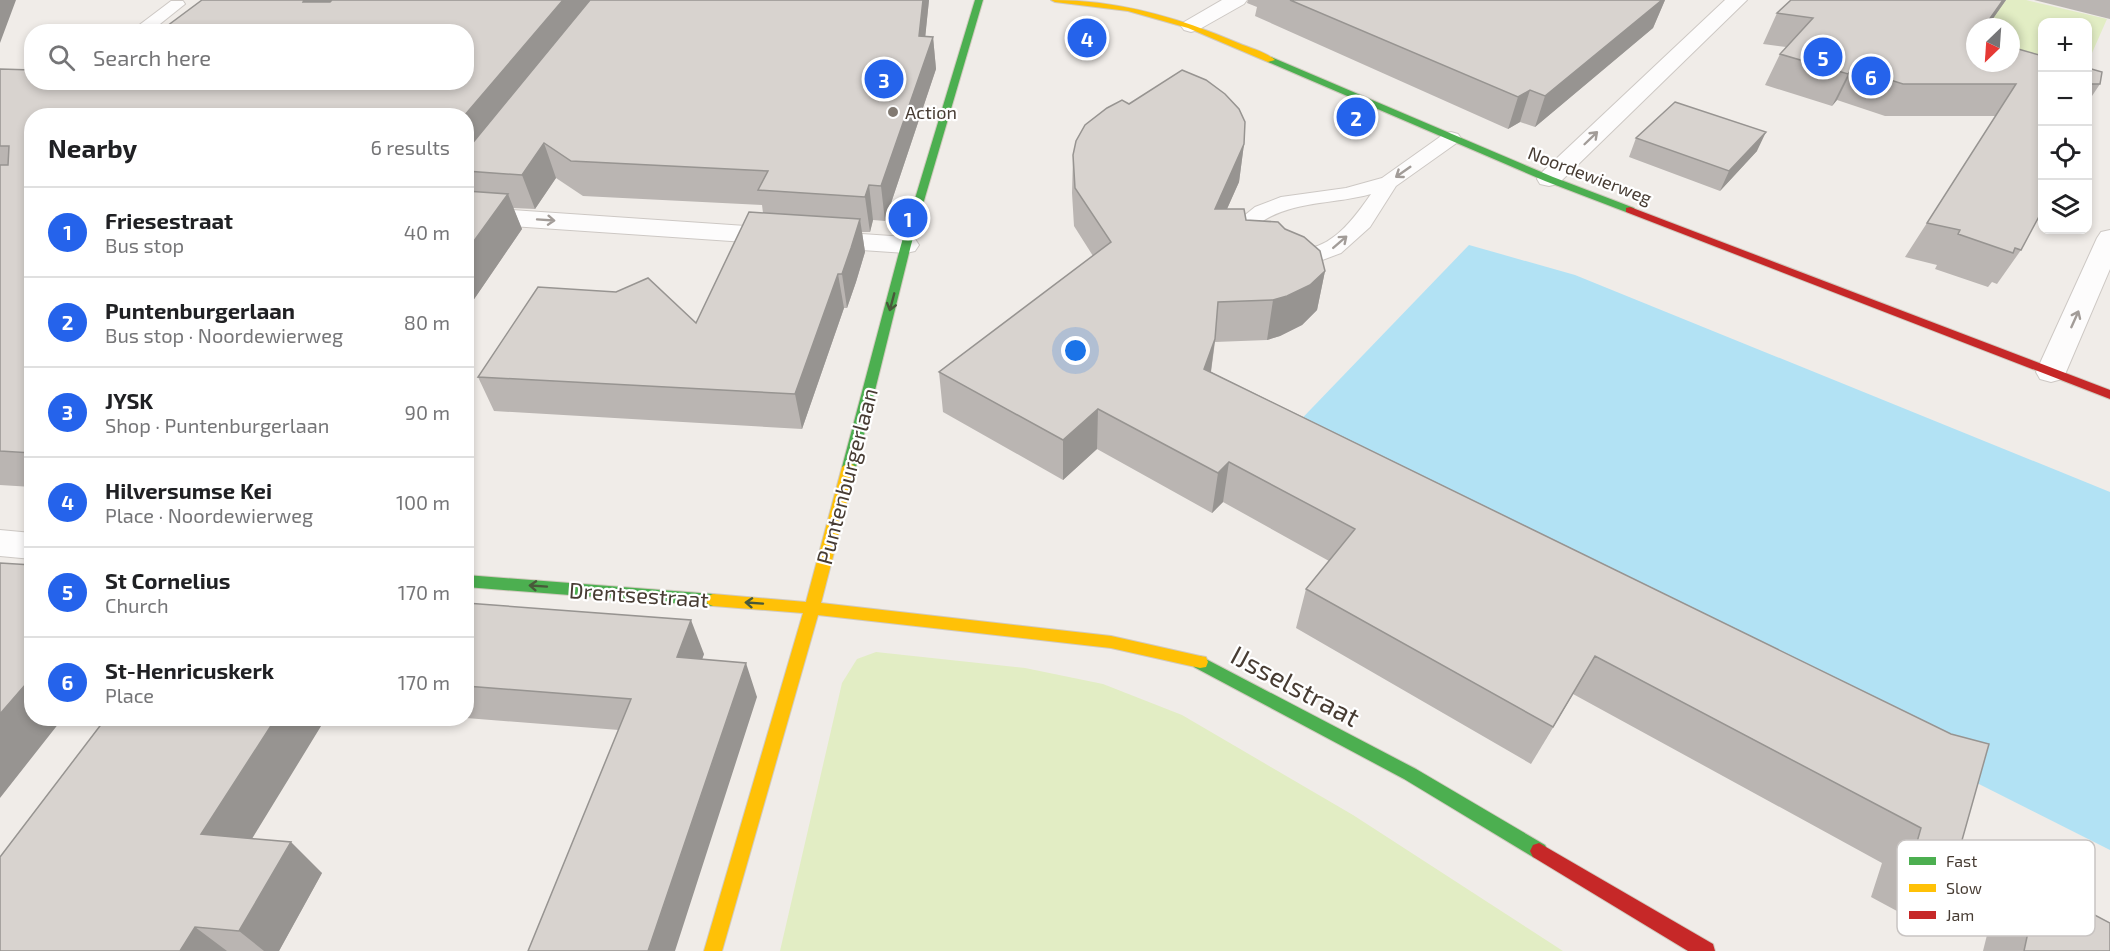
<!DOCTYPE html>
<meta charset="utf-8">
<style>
:root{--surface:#fff;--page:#f6f6f6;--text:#202124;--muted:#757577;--line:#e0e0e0;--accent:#2563eb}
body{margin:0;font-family:"Exo 2",sans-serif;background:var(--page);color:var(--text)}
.controls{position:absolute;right:18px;top:18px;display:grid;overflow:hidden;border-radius:12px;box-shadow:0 3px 9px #0003}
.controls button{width:54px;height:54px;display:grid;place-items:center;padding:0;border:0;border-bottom:2px solid var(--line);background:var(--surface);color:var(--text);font:30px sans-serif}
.compass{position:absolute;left:1966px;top:18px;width:54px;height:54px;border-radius:50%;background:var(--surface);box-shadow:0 3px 9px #0003;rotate:205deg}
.you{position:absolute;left:1076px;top:351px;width:21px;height:21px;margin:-15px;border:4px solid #fff;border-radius:50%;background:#1a73e8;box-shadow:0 0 0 9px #1a73e833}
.badge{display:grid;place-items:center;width:39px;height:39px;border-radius:50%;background:var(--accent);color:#fff;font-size:20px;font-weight:700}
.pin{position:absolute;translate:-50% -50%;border:3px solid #fff;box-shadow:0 2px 6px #0006}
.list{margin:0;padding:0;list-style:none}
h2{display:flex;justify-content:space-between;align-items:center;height:78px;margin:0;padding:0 24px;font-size:26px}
h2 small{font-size:20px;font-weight:400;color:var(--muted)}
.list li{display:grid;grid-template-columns:39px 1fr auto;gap:18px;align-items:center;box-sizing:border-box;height:90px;padding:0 24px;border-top:2px solid var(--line)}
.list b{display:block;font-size:22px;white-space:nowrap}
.list p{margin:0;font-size:20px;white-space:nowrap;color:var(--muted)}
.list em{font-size:20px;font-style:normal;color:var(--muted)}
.icon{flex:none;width:33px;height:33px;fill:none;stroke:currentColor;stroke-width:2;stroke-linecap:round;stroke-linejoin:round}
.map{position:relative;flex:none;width:2110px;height:951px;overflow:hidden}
.search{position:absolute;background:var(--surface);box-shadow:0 3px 9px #0003;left:24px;top:24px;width:450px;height:66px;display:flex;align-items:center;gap:15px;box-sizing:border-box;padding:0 21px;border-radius:24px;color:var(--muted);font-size:22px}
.panel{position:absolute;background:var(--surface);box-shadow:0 3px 9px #0003;left:24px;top:108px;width:450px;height:618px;border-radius:24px}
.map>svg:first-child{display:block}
.green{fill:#e2edc4}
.water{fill:#b2e2f4}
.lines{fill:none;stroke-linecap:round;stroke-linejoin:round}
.lane-casing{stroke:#cdc8c4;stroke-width:2}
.street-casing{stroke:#cdc8c4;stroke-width:2}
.fast-casing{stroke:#d1cabf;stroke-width:2}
.slow-casing{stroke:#d1cabf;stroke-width:2}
.jam-casing{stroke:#d1cabf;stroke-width:2}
.lane{fill:#fdfcfc;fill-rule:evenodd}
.street{fill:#fdfcfc;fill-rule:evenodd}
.fast{fill:#4caf50;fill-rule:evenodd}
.slow{fill:#ffc107;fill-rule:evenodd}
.jam{fill:#c62828;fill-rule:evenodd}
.wall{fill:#bab5b2}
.shaded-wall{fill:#979491}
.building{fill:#d8d3cf;stroke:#979491;stroke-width:1.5}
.oneway{stroke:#a29c98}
.oneway2{stroke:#48593a}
.poi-dot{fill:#827a72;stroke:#fff;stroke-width:2}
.labels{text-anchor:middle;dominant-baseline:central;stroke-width:4.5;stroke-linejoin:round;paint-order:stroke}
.far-poi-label{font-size:18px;fill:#473c33;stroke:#fff;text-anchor:start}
.far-street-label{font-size:18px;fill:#473c33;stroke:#fff}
.street-label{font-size:22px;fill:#473c33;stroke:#fff}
.near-street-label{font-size:27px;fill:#473c33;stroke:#fff}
.key{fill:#fff;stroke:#c8c4c2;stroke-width:1.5}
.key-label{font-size:16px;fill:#473c33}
</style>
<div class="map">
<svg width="2110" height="951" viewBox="0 0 2110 951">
<rect width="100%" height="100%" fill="#f0ece8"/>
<path class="green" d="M1932,0H2026L2107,19L2088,62V22H2042V73L2011,63V27H1975Z
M876,652L1025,668L1103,684L1182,715L1353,815L1563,951H780L842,683L857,659Z"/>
<path class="water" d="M1469,245L1575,275L2110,492V850L1286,435Z"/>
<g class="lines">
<g class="lane-casing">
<path id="lane" d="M171,1H183L185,4L150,32H130Z
M1451,132L1458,134L1461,138L1458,142L1396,186L1370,227L1341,253L1317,262L1309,264L1270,257L1243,242L1235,223L1255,207L1281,197L1346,188L1382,178L1444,134ZM1371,194C1351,223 1325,258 1286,247C1277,244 1268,238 1261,233L1257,225C1290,200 1332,205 1371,194Z"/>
</g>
<g class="street-casing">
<path id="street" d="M1222,0H1247L1244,4L1198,30L1191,32L1184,30L1181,26L1184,22Z
M1725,0H1747L1558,184L1549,186L1540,184L1537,179L1540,174Z
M466,207L906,237L915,239L919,245L915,251L906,253L466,223Z
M2110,230V269L2066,372L2062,379L2051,382L2040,379L2036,372L2097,238L2101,232Z
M0,530L32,533V559L0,556Z"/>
</g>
<g class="fast-casing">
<path id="fast" d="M975,0H983L911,245L856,467L849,472L842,467L901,245Z
M1271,57L1553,177L1634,208L1635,210L1634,212H1626L1545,181L1268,62L1267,60Z
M466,575L713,594L718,596L720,600L718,604L713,606L466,587Z
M1200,656L1416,769L1545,845L1548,851L1545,857L1539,859L1533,857L1404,779L1194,667L1192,662L1194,657Z"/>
</g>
<g class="slow-casing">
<path id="slow" d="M1051,0C1117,0 1178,17 1238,43C1250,48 1266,52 1275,60L1268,62L1188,28L1128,11L1055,2Z
M849,462L856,467L821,603L1111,636L1200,656L1206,657L1208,662L1206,667L1200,668L1111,648L818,615L722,951H704L803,613L713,606L708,604L706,600L708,596L713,594L806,602L842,467Z"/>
</g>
<g class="jam-casing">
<path id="jam" d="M1630,207L2110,390V399L1626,212V208Z
M1539,843L1713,944L1715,951H1688L1533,857L1530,851L1533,845Z"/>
</g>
<use href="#lane" class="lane"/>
<use href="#street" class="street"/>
<use href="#fast" class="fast"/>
<use href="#slow" class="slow"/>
<use href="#jam" class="jam"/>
</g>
<path class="wall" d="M202,0H929L925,37H933L936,69L885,221L873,220L870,232H862L865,252L856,282L847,308H844L802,429L494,411L478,377L696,323L763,213L762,205L583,196L556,178L535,209L513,208L522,229L466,311V116H32V487L0,485V69L32,82H466Z
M1248,0H1665L1653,28L1535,127L1520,122L1508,129L1255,16L1257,7L1247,3Z
M2006,0L1987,27H1975V63L2043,56L2021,250L1997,284L1992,282L1988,287L1935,269L1937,265L1905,257L1996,116H1885L1837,100L1832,106L1765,85L1780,54L1786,47L1763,44L1777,13Z
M2034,0H2110V19Z
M2088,68L2100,84L2088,102Z
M1129,104L1244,144L1239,182L1227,209L1325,271L1317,310L1302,325L1280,336L1267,340L1215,342L1211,372L1951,734L1950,883L1908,917L1871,897L1882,863L1573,694L1531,764L1296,628L1306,589L1329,561L1223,502L1212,513L1097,449L1063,480L943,412L939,372L1093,256L1074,226L1072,193L1073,155Z
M1636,138L1757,151L1720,191L1629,157Z
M466,603L704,654L702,659L757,697L619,730L466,718Z
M252,839L322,873L279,951H0Z
M2038,885L2110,951H1983L1991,919Z"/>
<path class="shaded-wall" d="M0,0H16L0,43Z
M304,0H352L318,32L303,2Z
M563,0H592L466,163V116H464Z
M923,0H929L922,69L933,37L936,69L885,221L881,186L919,36Z
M1644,0H1665L1653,28L1535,127L1545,96Z
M2003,0H2006L1987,27H1984Z
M1853,68L1837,100L1832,106L1848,74Z
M206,82H256L224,114L206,84Z
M1530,90L1520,122L1508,129L1518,97Z
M1766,132L1757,151L1720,191L1729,171Z
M544,143L556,178L535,209L522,175Z
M1244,144L1239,182L1210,247L1215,209Z
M869,185L873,220L870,232L865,197Z
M508,194L522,229L466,311V252Z
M860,219L865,252L856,282L847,308L842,274Z
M1325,271L1317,310L1302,325L1280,336L1267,340L1273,300Z
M838,274L844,308L802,429L795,394Z
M1215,339L1210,378L1204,369Z
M1098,409L1097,449L1063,480V440Z
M1229,462L1223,502L1212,513L1218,473Z
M691,620L704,654L691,691L677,657Z
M1595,656L1573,694L1531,764L1553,727Z
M746,663L757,697L675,951H648Z
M32,677V718H63L0,798V714Z
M276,718H326L236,865L201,834Z
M291,842L322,873L279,951H264L239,931Z
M195,927L227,951H180Z"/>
<path class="building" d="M202,0H304L303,2H330L332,0H563L464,116H32V453L0,451V165H8L9,146H0V69L32,70V82H206V84H234L236,82H466V32H159Z
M590,0H923L919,36L933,37L881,186L869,185L865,197L758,190L768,171L571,161L544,143L522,175L466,171V151Z
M1290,0H1662L1545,96L1530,90L1518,97Z
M1791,0H2003L1984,27H1975V63H2011V47L2043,56V209L2021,250L2015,248L2013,253L1958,234L1960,230L1927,223L2016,84H1903L1853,68L1848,74L1780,54L1813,18L1777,13Z
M2088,68L2102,72L2100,84H2088Z
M1182,70L1206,80L1225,94L1239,109L1245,122L1244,144L1215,209H1244L1246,220L1278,222L1285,229L1304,237L1320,251L1325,271L1310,285L1287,296L1273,300L1218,302L1215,339L1204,369L1951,734L1989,744L1950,883L1911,863L1921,828L1595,656L1553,727L1306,589L1355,529L1229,462L1218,473L1098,409L1063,440L939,372L1111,242L1075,188L1073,155L1076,141L1085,125L1107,108L1122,100L1129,104Z
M1675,102L1766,132L1729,171L1636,138Z
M466,191L508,194L466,252Z
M749,212L860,219L851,248L842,274H838L795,394L478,377L538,287L616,292L648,278L696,323Z
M0,563L32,565V677L0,714Z
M466,603L691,620L677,657L746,663L648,951H528L631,699L466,686Z
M106,718H276L201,834L291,842L239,931L195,927L180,951H0V857Z
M2038,885L2110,923V951H2024Z"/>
<defs><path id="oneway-shaft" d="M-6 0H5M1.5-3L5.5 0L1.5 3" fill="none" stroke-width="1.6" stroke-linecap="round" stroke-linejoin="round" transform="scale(1.5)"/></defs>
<g class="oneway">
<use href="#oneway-shaft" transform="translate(1591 138) rotate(-44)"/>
<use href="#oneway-shaft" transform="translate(1403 172) rotate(145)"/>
<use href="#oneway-shaft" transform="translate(546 220) rotate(4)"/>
<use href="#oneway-shaft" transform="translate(1340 242) rotate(-41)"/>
<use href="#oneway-shaft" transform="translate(2075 319) rotate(-66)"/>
</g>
<g class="oneway2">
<use href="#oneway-shaft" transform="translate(892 302) rotate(105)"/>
<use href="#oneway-shaft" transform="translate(538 586) rotate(-176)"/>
<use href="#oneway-shaft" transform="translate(754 603) rotate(-176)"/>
</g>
<circle class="poi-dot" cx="893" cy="112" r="6"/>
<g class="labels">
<g class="far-poi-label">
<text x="905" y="112">Action</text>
</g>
<g class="far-street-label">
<text transform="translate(1590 175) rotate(21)">Noordewierweg</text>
</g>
<g class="street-label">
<text transform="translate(846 476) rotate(-75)">Puntenburgerlaan</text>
<text transform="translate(639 594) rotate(4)">Drentsestraat</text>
</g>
<g class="near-street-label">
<text transform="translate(1296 685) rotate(28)">IJsselstraat</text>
</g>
</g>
<rect x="1897" y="840" width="198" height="96" rx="9" class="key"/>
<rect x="1909" y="857" width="27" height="8" fill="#4caf50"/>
<rect x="1909" y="884" width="27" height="8" fill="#ffc107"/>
<rect x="1909" y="911" width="27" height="8" fill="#c62828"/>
<g class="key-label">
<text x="1946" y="867">Fast</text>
<text x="1946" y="894">Slow</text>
<text x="1946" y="921">Jam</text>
</g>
</svg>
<div class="controls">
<button>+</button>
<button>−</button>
<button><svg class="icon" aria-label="locate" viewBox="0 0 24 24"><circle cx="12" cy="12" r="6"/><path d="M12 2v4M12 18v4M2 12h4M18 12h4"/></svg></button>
<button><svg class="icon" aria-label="layers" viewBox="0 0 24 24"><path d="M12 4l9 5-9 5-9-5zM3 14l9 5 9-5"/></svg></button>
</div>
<svg class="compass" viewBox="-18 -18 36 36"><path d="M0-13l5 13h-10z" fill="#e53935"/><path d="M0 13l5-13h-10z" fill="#757577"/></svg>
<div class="you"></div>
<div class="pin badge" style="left:908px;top:218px">1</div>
<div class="pin badge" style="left:1356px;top:117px">2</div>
<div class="pin badge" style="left:884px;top:79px">3</div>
<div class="pin badge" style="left:1087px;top:38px">4</div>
<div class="pin badge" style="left:1823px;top:57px">5</div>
<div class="pin badge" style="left:1871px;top:76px">6</div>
<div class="search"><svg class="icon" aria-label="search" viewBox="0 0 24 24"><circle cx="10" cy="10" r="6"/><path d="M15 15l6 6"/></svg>Search here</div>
<section class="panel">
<h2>Nearby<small>6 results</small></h2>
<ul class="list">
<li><span class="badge">1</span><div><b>Friesestraat</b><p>Bus stop</p></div><em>40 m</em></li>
<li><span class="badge">2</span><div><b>Puntenburgerlaan</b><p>Bus stop · Noordewierweg</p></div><em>80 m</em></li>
<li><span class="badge">3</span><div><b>JYSK</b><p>Shop · Puntenburgerlaan</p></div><em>90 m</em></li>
<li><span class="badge">4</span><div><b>Hilversumse Kei</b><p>Place · Noordewierweg</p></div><em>100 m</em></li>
<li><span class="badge">5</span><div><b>St Cornelius</b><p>Church</p></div><em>170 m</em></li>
<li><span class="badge">6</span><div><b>St-Henricuskerk</b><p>Place</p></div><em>170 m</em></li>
</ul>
</section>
</div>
